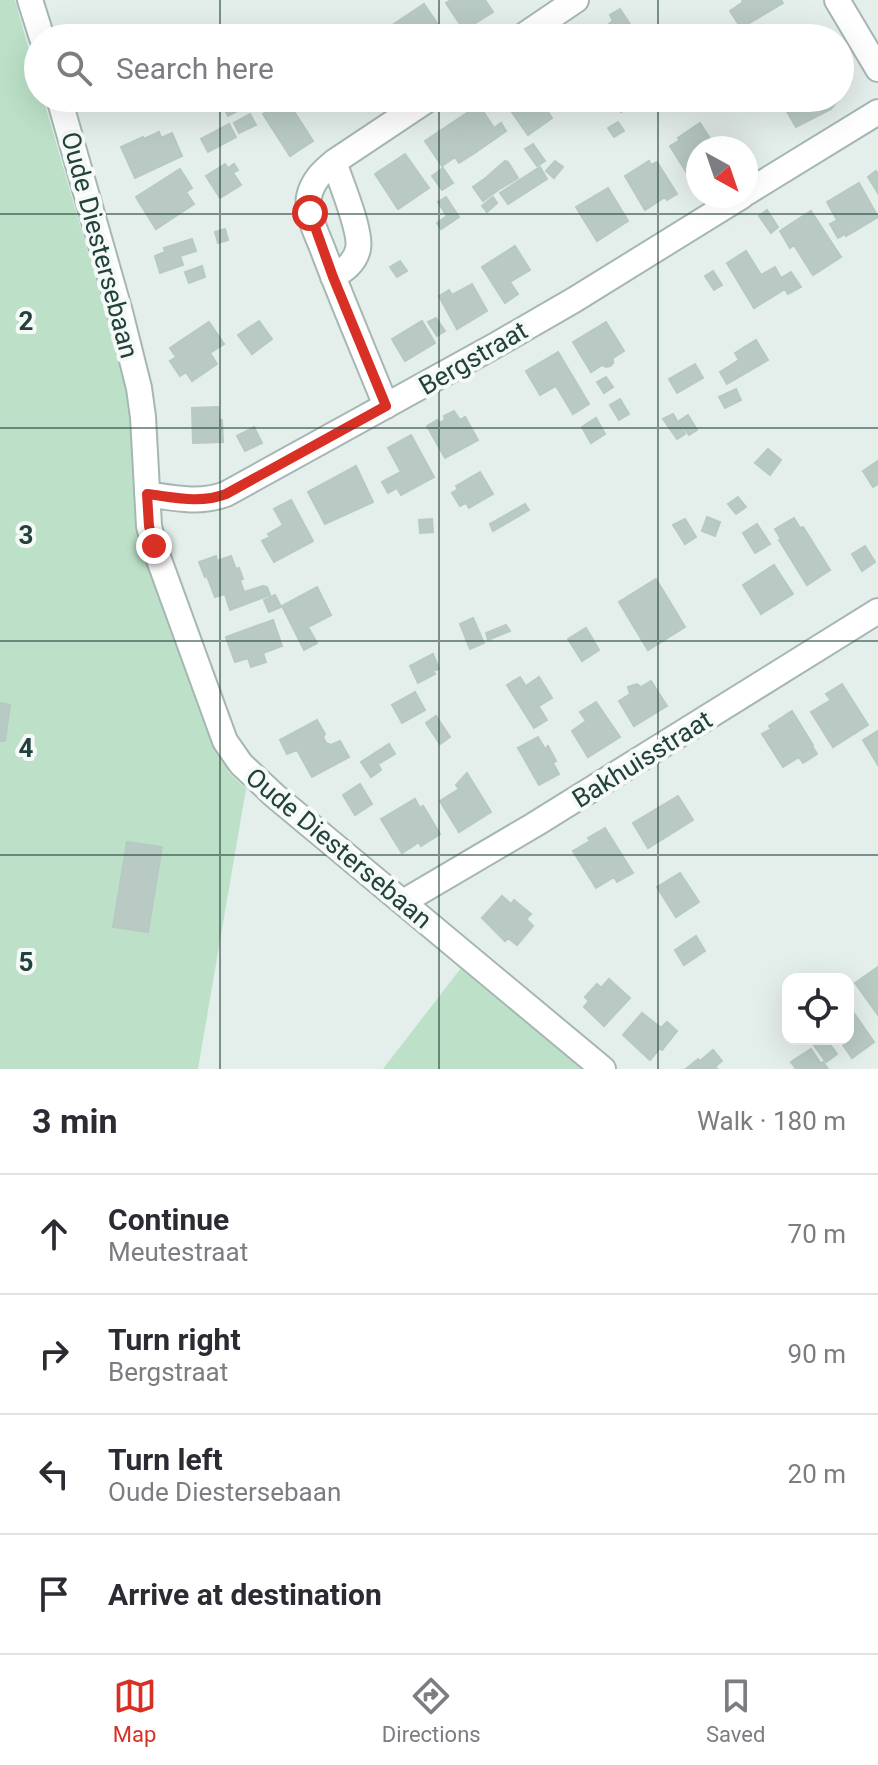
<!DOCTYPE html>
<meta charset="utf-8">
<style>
:root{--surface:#fff;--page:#f2f2f3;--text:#2b2b33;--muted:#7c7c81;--line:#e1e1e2;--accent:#d93025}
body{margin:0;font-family:Roboto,sans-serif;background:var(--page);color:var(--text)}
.controls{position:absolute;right:24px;bottom:24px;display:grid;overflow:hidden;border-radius:16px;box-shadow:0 8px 32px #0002}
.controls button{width:72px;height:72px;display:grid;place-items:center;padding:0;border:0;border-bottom:2px solid var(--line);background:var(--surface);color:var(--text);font:40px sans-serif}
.compass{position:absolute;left:686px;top:136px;width:72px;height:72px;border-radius:50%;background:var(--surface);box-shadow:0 8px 32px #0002;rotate:140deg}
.stop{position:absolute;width:24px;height:24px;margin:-18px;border:6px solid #d93025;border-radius:50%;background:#fff}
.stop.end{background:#d93025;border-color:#fff;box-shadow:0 2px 8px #0008}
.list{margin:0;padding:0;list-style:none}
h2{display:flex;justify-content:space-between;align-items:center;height:104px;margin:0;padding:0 32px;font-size:34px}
h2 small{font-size:26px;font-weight:400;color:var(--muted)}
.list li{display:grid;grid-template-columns:52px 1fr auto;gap:24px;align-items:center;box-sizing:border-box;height:120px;padding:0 32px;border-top:2px solid var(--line)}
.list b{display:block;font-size:30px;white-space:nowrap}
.list p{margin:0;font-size:26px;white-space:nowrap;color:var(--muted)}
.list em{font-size:26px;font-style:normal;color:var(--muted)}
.icon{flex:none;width:44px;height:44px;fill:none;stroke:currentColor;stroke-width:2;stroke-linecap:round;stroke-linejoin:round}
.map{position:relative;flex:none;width:878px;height:1069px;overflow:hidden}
.search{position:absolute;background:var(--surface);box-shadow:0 8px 32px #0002;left:24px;right:24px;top:24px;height:88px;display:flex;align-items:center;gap:20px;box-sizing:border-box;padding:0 28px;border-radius:44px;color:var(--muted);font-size:30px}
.sheet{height:584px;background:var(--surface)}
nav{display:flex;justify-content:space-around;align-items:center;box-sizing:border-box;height:112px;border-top:2px solid var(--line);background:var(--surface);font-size:22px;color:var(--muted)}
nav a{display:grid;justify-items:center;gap:4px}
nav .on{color:var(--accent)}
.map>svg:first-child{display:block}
.green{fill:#bce1c8}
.building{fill:#b9cac4;stroke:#b6c9c2;stroke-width:2}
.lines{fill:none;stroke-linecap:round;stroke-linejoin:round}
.minor-casing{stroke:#a6b7b3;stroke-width:28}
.minor{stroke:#fff;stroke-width:24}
.route{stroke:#d93025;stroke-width:10}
.grid{fill:none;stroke:#22423b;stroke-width:2;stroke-opacity:0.55}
.labels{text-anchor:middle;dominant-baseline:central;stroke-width:8;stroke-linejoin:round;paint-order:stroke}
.street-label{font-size:26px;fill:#22423b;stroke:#f5faf8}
.grid-label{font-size:26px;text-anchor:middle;font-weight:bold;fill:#22423b;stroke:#f5faf8;stroke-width:8;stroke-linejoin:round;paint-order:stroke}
</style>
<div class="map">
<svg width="878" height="1069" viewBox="0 0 878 1069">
<rect width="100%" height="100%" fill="#e4eeeb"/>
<path class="green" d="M0,0H15L38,82V98H43L133,407L139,533L229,773L246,789L198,1069H0Z
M461,968L582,1069H383Z"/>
<path class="building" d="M451,0H485L493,12L474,24L478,29L468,36L446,3Z
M742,0H781L783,3L741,28L730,11L743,2Z
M424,4L447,38H403L394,24Z
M620,9L639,38H596L594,34L613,21L610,15Z
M731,28L738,38H720L719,35Z
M219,98H245L249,105L228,116Z
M502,98H542L540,100L552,118L528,135Z
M616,98H624L630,107L621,112L614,99Z
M779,98H840L831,109L796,127Z
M286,99L313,141L290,156L263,114Z
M479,105L494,128L501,123L506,131L473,154L452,123Z
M250,114L256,125L239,133L234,123Z
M618,122L624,131L614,137L608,128Z
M452,123L473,154L459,163L455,157L442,166L425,141Z
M700,123L716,148H698V184L695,186L670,146L680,140L678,138Z
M229,124L236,137L208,152L201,139Z
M159,132L161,138L172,133L182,156L135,178L121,147L143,137L144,139Z
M533,144L545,161L537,166L525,149Z
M405,154L429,188L398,209L375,174Z
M505,161L508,162L518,178L498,190L488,176Z
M555,161L563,167L554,178L546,171Z
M649,161L651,165L657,162L677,194L667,200L665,197L645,210L625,176Z
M225,164L228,168L234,164L238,170L233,173L241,185L220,198L206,176Z
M540,167L547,179L508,204L500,193Z
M443,168L453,183L442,190L432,176Z
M180,169L192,188L186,192L194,204L156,229L136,197Z
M876,171L878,174V193L868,177Z
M487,177L498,190L483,201L473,187Z
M859,183L878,217L846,236L845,234L838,238L830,224L837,220L827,202Z
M608,188L628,221L597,241L576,207Z
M446,197L459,217L441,229L437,223L447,216L438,202Z
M493,197L497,203L487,212L482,206Z
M767,210L778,227L771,233L759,216Z
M811,211L841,257L813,275L794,245L790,248L780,231Z
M225,229L228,240L218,243L215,232Z
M192,239L196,251L180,256L183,265L160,273L155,256L165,252L164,248Z
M515,246L530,270L510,282L518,294L505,303L482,267Z
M746,251L761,275L775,267L781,278L791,272L801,287L788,294L785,289L754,308L727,263Z
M400,261L407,271L397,277L390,267Z
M202,266L205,277L189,283L185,272Z
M713,271L722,285L714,290L705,276Z
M472,284L487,311L457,329L439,296L449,290L452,295Z
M436,318L445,331L437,336L428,322Z
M259,321L272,339L252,354L238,335Z
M422,321L435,343L405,361L392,339Z
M209,322L224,344L210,353L217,364L192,381L186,372L180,376L170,361L176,357L170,348Z
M606,322L624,351L613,358V363L610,366L606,367L602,365L591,372L573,342Z
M756,340L768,360L727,384L720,372L739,360L735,353Z
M558,352L589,404L573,414L556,386L540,395L526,371Z
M695,364L703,378L677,393L669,379Z
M606,377L613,387L604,393L597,382Z
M736,389L741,400L725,408L719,397Z
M620,399L629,414L619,420L610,405Z
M218,407L219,420H222L223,442L193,443L192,408Z
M454,411L460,420L465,417L478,440L445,458L427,426L437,420L439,423L445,420L444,416Z
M673,414L685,434L677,439L663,419Z
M688,415L697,430L689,435L679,421Z
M596,418L605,434L591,443L582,427Z
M254,427L262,443L245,451L237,436Z
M411,435L434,477L401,495L397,488L388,493L382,482L401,472L388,448Z
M768,449L781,460L770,475L755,463Z
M878,461V484L873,487L863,471Z
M356,466L373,502L325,524L308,492Z
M480,472L493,494L469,508L466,503L460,506L452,493L458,489L456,486Z
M738,497L746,507L736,514L728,504Z
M291,500L313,541L274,562L262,541L270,537L268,534L283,525L274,509Z
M525,504L529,510L493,531L490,524Z
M707,517L720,522L715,536L702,531Z
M794,518L800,528L803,527L830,570L807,585L779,540L781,539L775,529Z
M432,519L433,532L420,533L419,520Z
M685,519L696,537L685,544L673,525Z
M757,524L770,544L755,553L743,533Z
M865,546L875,562L862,571L852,554Z
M216,556L217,561L231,556L236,569L239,568L243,579L240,580L244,592L263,586L267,587L270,595L230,610L225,594L215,597L207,576L205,577L199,562Z
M774,565L793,594L761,614L743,585Z
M656,579L685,627L648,650L619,602Z
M317,587L331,615L308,627L317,643L304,650L282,606Z
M275,595L281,607L269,612L264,600Z
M473,618L484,643L470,649L460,624Z
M273,620L282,646L263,653L266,662L251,667L248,658L235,662L226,637Z
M506,625L510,631L488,640L486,633Z
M586,628L599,650L582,661L568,639Z
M433,654L439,669L433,671L435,674L418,683L410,666Z
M520,677L547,720L534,728L507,685Z
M539,677L552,698L539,706L526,686Z
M651,681L667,706L634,726L619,701L630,694L628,687L637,684L641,687Z
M842,684L868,725L833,747L811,712L831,700L826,694Z
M415,692L425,710L402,723L392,705Z
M596,702L620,737L588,757L572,731L586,721L580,712Z
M0,703L10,705L5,741H0Z
M792,711L813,745L812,746L817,754L803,763L799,757L783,767L762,734L771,729L769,726Z
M436,716L450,737L440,744L426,723Z
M317,720L325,734L323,737L326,743L331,745L340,741L349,757L312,777L297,750L287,754L280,740Z
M878,731V765L863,740Z
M538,737L545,749L548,746L556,761L553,763L559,774L539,785L518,748Z
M389,744L395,754L378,764L381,770L371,777L361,762Z
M467,773L491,812L459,832L440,801L459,789L456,785Z
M360,784L372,804L355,815L343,795Z
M678,796L693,820L648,848L633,823Z
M415,799L420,808L423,806L440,834L421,846L419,842L402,853L381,819Z
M605,828L633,873L617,882L614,877L596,888L573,851L590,841L588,838Z
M127,842L162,847L148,932L113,927Z
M680,873L699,902L676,917L657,887Z
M502,896L511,904L514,900L531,914L526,919L533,926L517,945L508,938L505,941L482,918Z
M696,936L705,951L684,965L675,950Z
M878,967V1015L855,983Z
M609,979L630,998L604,1026L584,1007L589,1001L585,997L597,984L601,988Z
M851,1009L874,1042L852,1058L839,1039H848V1011Z
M642,1013L661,1028L667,1022L677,1031L662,1050L660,1048L650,1060L623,1035Z
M815,1039H826L837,1054L826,1062L811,1041Z
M811,1049L821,1064L823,1062L828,1069H796L791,1062Z
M713,1050L722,1061L715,1067L717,1069L687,1068L698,1059L700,1061Z"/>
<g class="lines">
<g class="minor-casing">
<path id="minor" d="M30,0L42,38
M837,0L878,69
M520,38L576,0
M59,98L120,312L139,388L143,417L149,526L154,546L225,741L241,764L275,796L603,1069
M746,193L878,112
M333,277C344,270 355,263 358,249C362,232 340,180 334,162
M386,406C365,354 343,303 323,250C317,234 306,214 309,197C312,181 323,171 334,162L430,98
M147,494C173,498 200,504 226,494L496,345L574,300L742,196
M403,902L534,825L878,611"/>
</g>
<use href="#minor" class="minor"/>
</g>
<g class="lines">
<path class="route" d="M154,546L149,526L147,494C173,497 200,504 226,494L386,406L333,277L310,213"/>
</g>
<path class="grid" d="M220,0V38M439,0V38M658,0V38M220,98V1069M439,98V1069M658,98V1069M0,214H878M0,428H878M0,641H878M0,855H878"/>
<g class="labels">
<g class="street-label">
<text transform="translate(100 245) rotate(75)">Oude Diestersebaan</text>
<text transform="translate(473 358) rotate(-30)">Bergstraat</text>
<text transform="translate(642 759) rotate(-32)">Bakhuisstraat</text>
<text transform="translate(339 848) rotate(40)">Oude Diestersebaan</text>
</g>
</g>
<g class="grid-label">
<text x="26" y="330">2</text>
<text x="26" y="544">3</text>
<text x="26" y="757">4</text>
<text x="26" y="971">5</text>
</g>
</svg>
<div class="controls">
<button><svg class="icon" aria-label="locate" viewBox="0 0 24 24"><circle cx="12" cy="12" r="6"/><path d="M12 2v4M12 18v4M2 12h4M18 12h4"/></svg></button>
</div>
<svg class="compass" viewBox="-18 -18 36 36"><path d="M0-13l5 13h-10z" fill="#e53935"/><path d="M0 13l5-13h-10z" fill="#7c7c81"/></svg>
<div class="stop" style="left:310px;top:213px"></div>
<div class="stop end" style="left:154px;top:546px"></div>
<div class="search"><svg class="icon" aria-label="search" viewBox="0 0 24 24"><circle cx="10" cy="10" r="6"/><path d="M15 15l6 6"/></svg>Search here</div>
</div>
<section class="sheet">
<h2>3 min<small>Walk · 180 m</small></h2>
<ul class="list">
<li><svg class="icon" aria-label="ahead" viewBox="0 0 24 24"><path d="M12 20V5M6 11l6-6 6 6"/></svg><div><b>Continue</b><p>Meutestraat</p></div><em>70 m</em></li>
<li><svg class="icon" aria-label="right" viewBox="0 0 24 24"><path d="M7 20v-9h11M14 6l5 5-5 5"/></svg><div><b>Turn right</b><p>Bergstraat</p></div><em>90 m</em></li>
<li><svg class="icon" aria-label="left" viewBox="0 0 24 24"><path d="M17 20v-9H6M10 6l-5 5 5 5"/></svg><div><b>Turn left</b><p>Oude Diestersebaan</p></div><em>20 m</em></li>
<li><svg class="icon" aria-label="arrive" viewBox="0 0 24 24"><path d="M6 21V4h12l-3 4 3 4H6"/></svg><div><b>Arrive at destination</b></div></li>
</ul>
</section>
<nav>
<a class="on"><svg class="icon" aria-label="map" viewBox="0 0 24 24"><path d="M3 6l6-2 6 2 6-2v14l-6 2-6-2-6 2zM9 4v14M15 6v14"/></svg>Map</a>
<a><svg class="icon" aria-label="directions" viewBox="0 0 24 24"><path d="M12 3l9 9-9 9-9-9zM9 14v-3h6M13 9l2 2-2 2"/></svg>Directions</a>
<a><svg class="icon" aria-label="saved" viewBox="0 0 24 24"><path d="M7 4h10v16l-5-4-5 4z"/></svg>Saved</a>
</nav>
